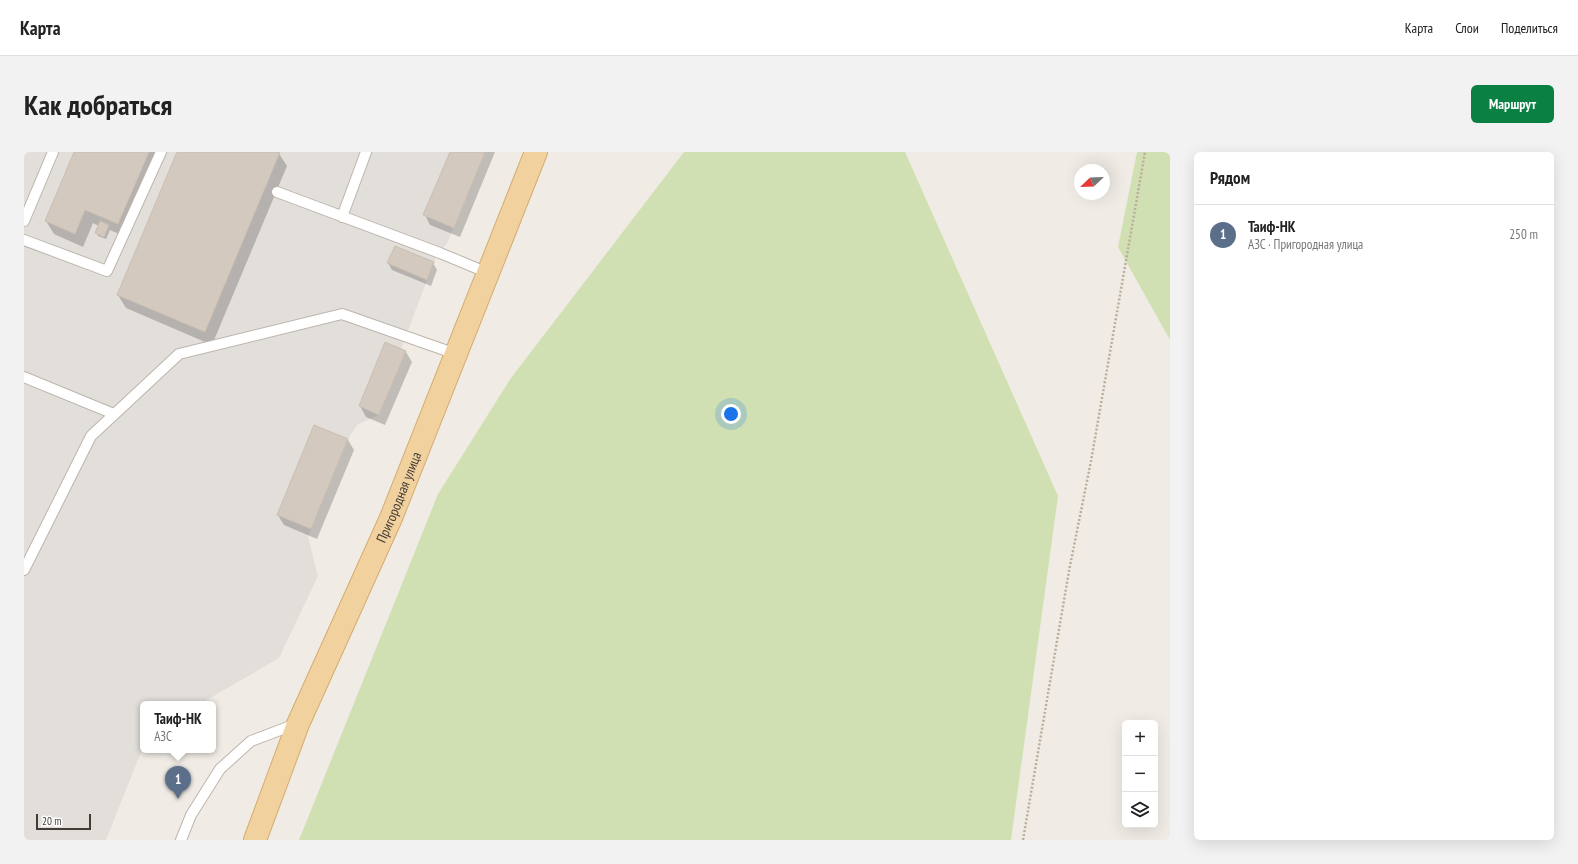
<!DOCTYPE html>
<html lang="ru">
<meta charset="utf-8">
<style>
:root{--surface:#fff;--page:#f2f2f2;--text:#222;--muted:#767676;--line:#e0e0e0;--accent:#0b8043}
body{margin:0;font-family:"PT Sans Narrow",sans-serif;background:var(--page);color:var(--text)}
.controls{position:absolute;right:12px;bottom:12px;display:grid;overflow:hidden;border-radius:6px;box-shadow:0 4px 16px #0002}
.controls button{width:36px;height:36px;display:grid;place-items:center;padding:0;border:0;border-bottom:1px solid var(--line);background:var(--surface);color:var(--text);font:20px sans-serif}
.compass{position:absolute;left:1050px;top:12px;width:36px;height:36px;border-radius:50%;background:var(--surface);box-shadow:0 4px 16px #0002;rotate:247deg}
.scale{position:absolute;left:12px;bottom:10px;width:55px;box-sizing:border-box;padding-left:4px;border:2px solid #423c36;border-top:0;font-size:11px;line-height:14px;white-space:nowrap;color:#423c36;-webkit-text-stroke:3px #fff;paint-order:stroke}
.you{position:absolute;left:707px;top:262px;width:14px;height:14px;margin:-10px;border:3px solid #fff;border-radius:50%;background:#1a73e8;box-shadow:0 0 0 6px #1a73e833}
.badge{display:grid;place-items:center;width:26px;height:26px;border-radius:50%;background:var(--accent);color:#fff;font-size:13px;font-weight:700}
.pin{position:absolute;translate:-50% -33px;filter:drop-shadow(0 1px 2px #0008)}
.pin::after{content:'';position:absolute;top:21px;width:14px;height:12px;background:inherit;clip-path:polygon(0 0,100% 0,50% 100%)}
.popup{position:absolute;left:116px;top:549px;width:76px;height:52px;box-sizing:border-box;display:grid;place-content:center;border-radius:6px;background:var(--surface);filter:drop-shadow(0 1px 3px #0005);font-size:13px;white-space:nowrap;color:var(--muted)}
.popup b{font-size:15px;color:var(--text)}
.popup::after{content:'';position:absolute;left:50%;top:100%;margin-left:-8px;border:8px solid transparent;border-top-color:var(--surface)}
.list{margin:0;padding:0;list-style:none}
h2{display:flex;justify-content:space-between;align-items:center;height:52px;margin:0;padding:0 16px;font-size:17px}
h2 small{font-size:13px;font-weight:400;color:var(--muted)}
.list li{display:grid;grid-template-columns:26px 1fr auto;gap:12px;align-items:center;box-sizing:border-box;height:60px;padding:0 16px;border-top:1px solid var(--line)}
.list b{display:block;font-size:15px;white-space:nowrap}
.list p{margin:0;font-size:13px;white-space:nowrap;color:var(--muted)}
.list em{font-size:13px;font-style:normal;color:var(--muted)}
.icon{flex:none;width:22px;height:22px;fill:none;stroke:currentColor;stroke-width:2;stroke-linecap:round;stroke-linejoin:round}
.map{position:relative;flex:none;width:1146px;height:688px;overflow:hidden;border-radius:6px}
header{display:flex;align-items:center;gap:24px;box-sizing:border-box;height:56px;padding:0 20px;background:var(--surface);border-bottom:1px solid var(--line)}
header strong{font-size:19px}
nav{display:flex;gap:22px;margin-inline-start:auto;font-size:14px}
.intro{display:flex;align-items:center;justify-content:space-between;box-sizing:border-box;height:96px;padding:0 24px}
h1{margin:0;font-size:28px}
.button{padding:10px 18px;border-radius:6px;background:var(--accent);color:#fff;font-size:14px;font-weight:700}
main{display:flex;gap:24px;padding:0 24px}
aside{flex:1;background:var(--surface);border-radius:6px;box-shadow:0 4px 16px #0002}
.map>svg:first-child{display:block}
.industrial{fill:#e2deda}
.green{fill:#d0e0b3}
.shadow{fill:#0003}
.building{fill:#d3c9bf;stroke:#cabeb0}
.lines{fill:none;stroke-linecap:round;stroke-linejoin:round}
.lane-casing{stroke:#bdb5ac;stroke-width:12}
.primary-casing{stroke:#d4ac70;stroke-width:24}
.path{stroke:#baad9c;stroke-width:2.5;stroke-dasharray:2 2;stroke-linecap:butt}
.lane{stroke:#fff;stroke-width:10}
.primary{stroke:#f1d19d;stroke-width:22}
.labels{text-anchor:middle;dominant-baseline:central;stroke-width:3;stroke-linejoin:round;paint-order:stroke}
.street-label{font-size:14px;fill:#423c36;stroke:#fff}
</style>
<header>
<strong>Карта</strong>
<nav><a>Карта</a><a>Слои</a><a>Поделиться</a></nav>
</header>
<div class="intro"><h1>Как добраться</h1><a class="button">Маршрут</a></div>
<main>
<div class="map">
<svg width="1146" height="688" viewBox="0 0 1146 688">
<rect width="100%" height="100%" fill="#f0ece5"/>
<path class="industrial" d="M0,0H461L423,91L410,110L403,128L377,197L382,199L355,263L333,273L324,287L284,385L294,424L255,506L176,552H119V595L82,688H0Z"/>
<path class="green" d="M660,0H881L1034,344L987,688H275L414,342L487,226Z
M1113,0H1146V188L1094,95Z"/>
<path class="shadow" d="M51,0H138L102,85L86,78L82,87L74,84L73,81L75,74L69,71L59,95L30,82L22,69Z
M154,0H254L263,14L188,193L102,156L94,143Z
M427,0H471L436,85L406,73L401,63Z
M364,111H409L413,118L407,134L368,118Z
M362,192L382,200L388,210L361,273L342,265L336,254Z
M291,274L324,288L330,298L293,387L260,373L254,363Z"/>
<path class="building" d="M50,0H125L94,72L61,58L51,82L21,69Z
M153,0H256L181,180L93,143Z
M426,0H461L430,76L399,63Z
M76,69L85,73L80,85L71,81Z
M371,94L410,110L403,128L363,111Z
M361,190L382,199L355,263L335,254Z
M290,273L324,287L287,377L253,363Z"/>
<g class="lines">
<g class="lane-casing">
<path id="lane" d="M253,40L416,101L464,121
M318,65L342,0
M0,69L29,0
M0,88L83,119L137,0
M0,225L90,262
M0,418L67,284L155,202L318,162L432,202
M157,688L167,663L196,617L227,589L272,572"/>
</g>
<g class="primary-casing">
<g id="primary">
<path id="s1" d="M231,688L274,572L367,366L512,0"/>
</g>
</g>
<path class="path" d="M999,688L1045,419L1067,309L1121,0"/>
<use href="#lane" class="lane"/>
<use href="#primary" class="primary"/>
</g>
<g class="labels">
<g class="street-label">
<text stroke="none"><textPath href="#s1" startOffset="372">Пригородная улица</textPath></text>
</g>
</g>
</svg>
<div class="controls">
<button>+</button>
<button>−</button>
<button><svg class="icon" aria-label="layers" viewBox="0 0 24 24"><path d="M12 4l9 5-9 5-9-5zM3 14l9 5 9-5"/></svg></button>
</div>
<svg class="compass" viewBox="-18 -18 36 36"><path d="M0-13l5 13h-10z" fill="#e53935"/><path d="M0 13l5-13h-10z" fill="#767676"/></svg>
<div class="scale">20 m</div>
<div class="you"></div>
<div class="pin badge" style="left:154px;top:647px;background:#5c6f8a">1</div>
<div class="popup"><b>Таиф-НК</b>АЗС</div>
</div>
<aside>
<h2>Рядом<small></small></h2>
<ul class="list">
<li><span class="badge" style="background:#5c6f8a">1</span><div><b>Таиф-НК</b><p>АЗС · Пригородная улица</p></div><em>250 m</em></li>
</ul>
</aside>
</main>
